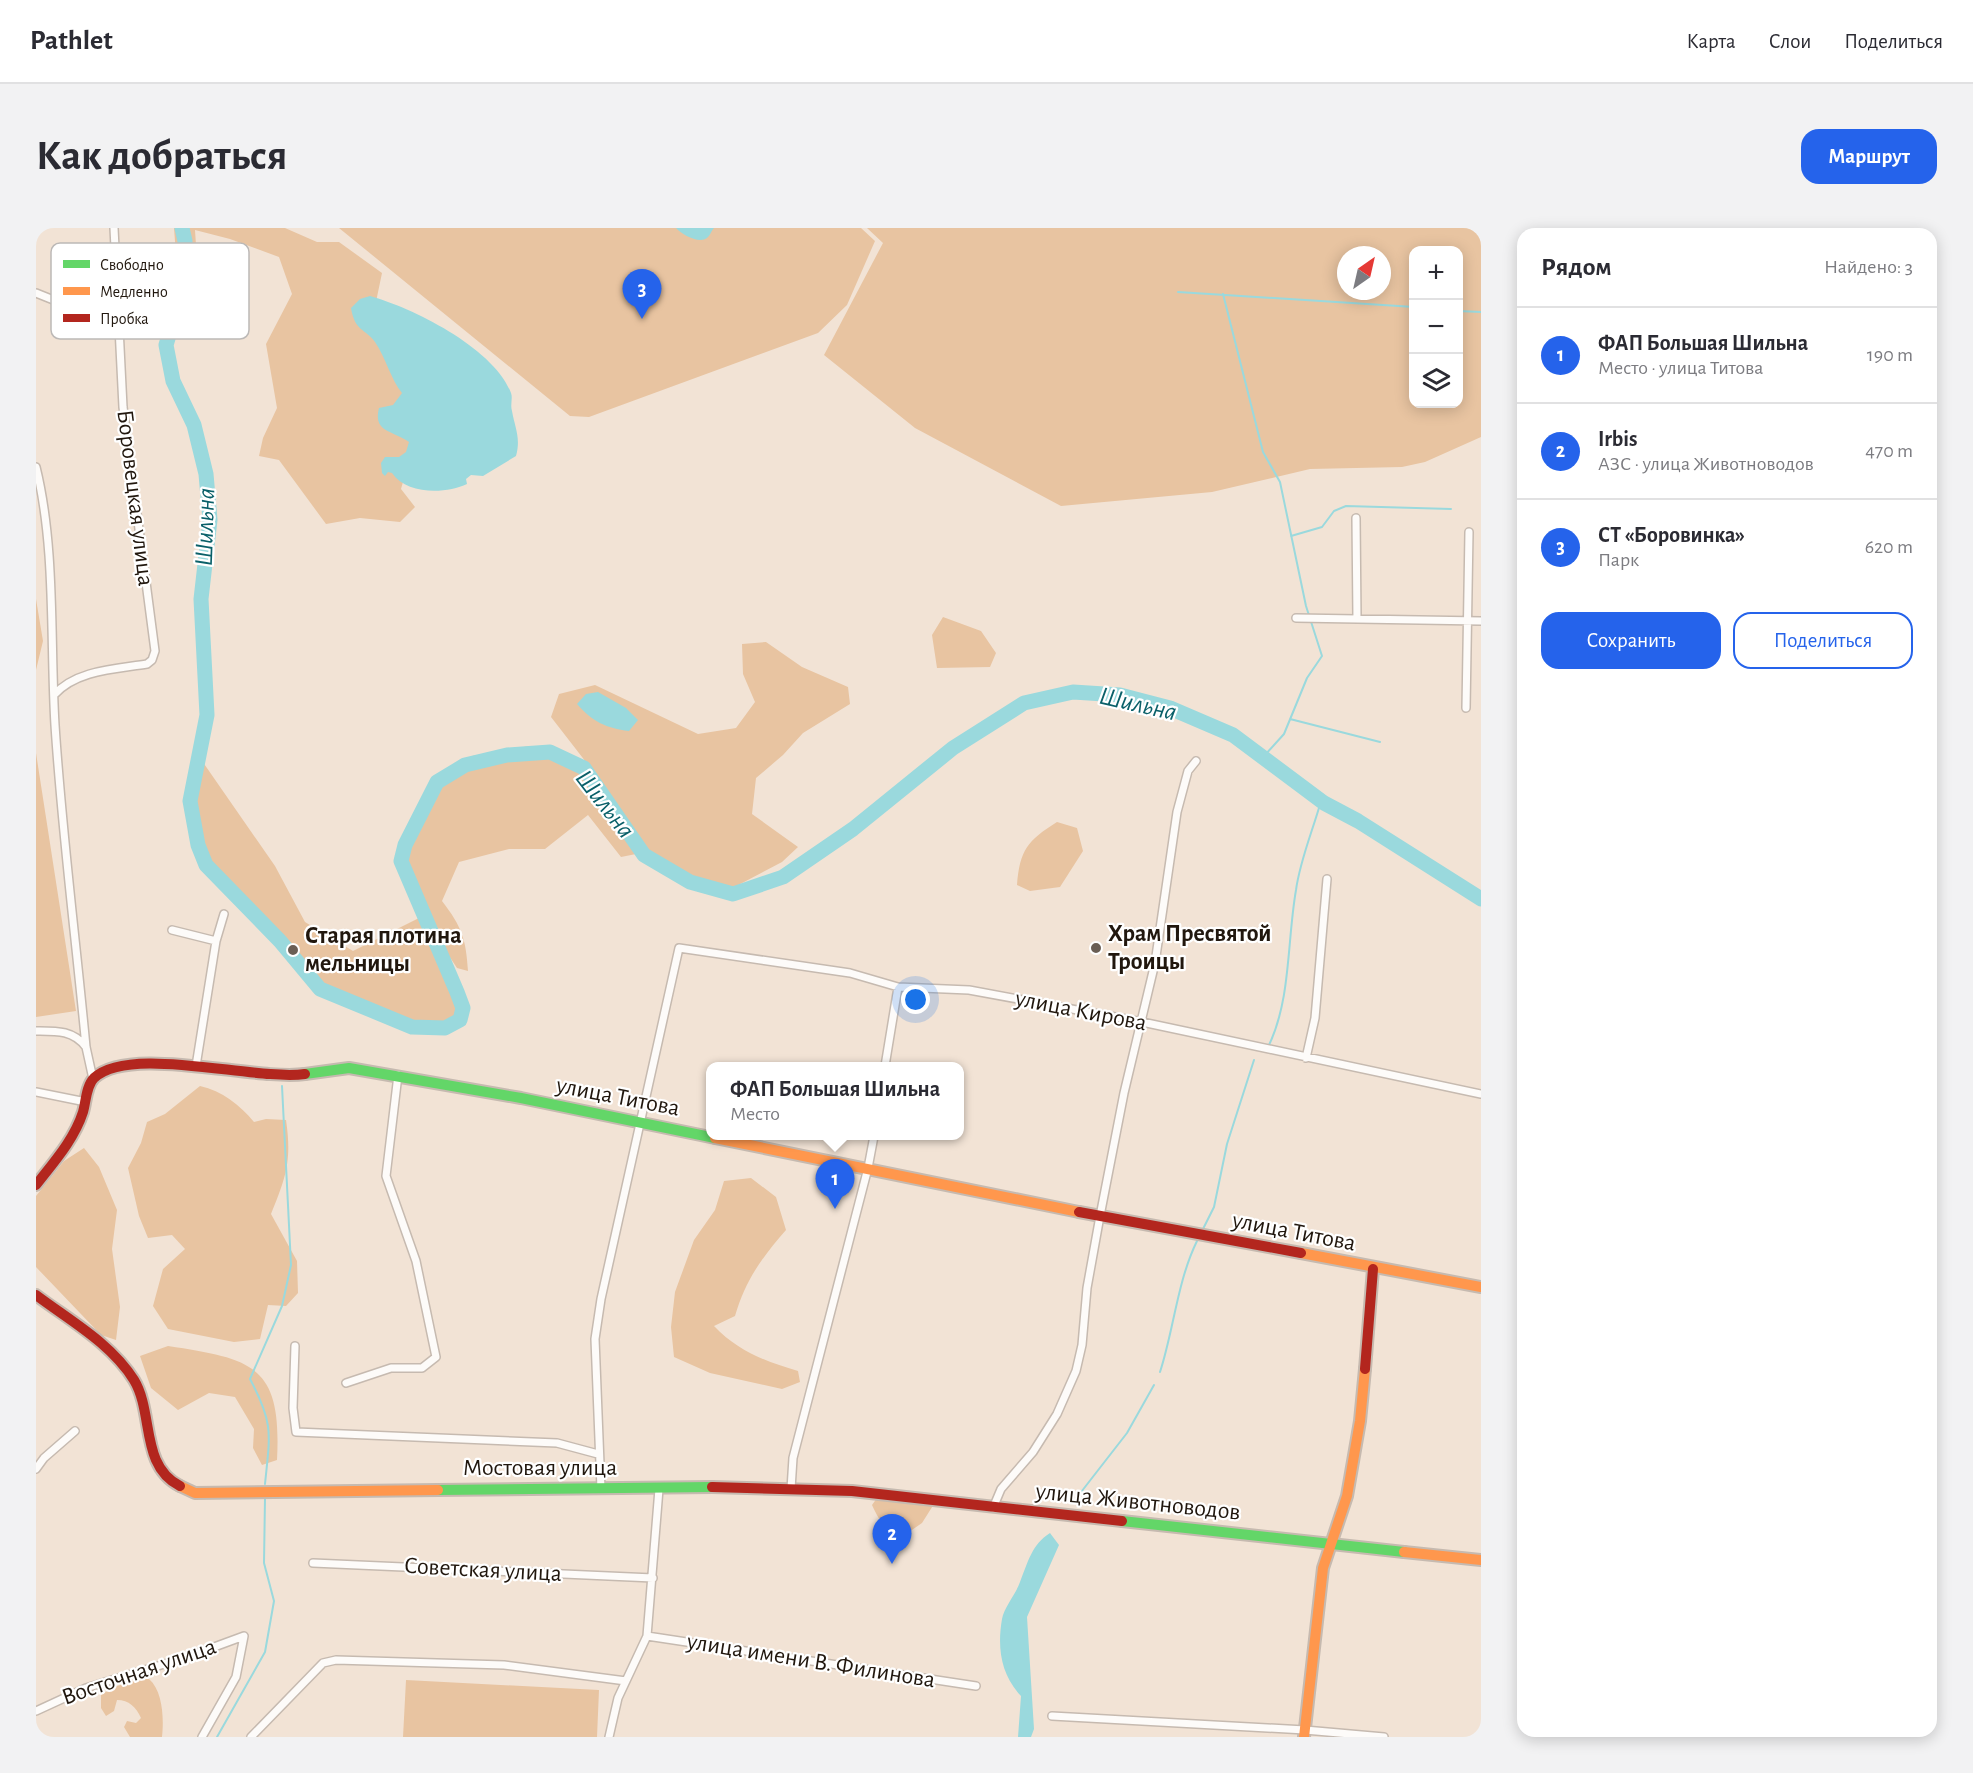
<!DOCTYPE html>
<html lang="ru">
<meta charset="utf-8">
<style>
:root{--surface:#fff;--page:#f2f2f3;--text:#2b2b33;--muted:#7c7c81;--line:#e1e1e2;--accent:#2563eb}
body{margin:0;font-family:"Alegreya Sans",sans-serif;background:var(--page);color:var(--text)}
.controls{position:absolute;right:18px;top:18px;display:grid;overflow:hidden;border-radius:12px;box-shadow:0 3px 15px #0003}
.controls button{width:54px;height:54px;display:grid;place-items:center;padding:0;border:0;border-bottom:2px solid var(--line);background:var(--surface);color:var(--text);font:30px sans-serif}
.compass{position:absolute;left:1301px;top:18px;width:54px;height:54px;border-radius:50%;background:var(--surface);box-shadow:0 3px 15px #0003;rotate:34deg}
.you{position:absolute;left:880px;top:772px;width:21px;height:21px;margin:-15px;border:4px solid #fff;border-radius:50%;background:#1a73e8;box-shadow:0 0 0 9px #1a73e833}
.badge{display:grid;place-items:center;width:39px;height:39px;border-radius:50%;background:var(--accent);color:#fff;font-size:20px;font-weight:700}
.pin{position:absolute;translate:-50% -50px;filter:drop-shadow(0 2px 3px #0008)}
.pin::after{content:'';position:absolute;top:32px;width:21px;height:18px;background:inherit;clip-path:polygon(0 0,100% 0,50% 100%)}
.popup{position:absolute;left:670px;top:834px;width:258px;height:78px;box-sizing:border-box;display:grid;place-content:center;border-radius:12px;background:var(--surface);filter:drop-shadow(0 2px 4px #0005);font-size:20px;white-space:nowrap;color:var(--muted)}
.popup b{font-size:22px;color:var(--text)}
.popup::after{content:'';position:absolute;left:50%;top:100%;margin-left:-12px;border:12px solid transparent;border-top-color:var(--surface)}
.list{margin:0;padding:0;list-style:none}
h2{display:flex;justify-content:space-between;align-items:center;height:78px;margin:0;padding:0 24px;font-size:26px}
h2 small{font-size:20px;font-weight:400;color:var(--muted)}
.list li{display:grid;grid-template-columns:39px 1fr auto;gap:18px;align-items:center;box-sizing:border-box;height:96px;padding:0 24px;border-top:2px solid var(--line)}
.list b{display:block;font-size:22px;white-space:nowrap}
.list p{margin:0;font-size:20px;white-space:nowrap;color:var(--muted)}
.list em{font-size:20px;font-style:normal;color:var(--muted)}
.actions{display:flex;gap:12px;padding:18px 24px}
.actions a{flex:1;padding:14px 0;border:2px solid var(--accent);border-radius:18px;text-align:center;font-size:21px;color:var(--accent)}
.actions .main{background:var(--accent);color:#fff}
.icon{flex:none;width:33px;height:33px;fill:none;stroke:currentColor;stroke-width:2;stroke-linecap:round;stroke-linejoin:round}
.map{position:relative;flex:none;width:1445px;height:1509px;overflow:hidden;border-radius:18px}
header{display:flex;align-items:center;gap:36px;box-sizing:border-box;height:84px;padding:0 30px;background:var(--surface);border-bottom:2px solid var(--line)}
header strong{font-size:28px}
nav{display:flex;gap:33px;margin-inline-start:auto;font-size:21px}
.intro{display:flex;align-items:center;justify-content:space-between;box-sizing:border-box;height:144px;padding:0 36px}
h1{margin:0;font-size:42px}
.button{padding:15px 27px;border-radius:18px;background:var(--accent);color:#fff;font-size:21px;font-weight:700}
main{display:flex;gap:36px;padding:0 36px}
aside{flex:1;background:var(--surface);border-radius:18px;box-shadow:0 3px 15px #0003}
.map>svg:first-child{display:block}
.green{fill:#e8c4a1;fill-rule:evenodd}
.water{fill:#9ad9dd}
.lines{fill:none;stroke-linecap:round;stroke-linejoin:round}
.stream{stroke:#9ad9dd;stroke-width:2}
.river{stroke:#9ad9dd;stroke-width:15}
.street-casing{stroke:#c6bab0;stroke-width:10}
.fast-casing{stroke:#c6bab0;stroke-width:14}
.slow-casing{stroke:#c6bab0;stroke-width:14}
.jam-casing{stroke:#c6bab0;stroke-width:14}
.street{stroke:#fdfbf9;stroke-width:7}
.fast{stroke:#63d668;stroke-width:10}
.slow{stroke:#ff974d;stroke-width:10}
.jam{stroke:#b3261e;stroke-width:10}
.poi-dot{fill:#6a5e54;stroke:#fff;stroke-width:2}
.labels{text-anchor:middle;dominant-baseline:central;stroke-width:4.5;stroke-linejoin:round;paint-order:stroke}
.street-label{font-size:24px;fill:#21170e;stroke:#fff}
.poi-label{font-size:24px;font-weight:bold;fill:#21170e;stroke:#fff;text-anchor:start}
.water-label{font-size:26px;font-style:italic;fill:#0a6069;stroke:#fff}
.key{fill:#fff;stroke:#bcb9b7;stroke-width:1.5}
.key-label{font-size:16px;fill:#21170e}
</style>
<header>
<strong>Pathlet</strong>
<nav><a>Карта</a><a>Слои</a><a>Поделиться</a></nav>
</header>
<div class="intro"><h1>Как добраться</h1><a class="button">Маршрут</a></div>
<main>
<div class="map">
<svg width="1445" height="1509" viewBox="0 0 1445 1509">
<rect width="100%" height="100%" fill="#f2e3d5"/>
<path class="green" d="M138,0H249L281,14H303L346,45L336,93L368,151L377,219L365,261L379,279L364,294L324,290L290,296L243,232L223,228L227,210L241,180L230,116L256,66L243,29L194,11L159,2L161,32L141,40Z
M303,0H825L839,13L811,77L782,105L553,189L534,188Z
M831,0H1445V209L1389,234L1366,239L1274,241L1176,264L1025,278L879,200L788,127L847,15ZM1378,22H1422V176H1378ZM1310,27H1346V63H1310Z
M0,371L7,413L0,442Z
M907,389L945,403L960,425L954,439L901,440L896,407Z
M730,414L766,439L812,459L814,476L767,505L747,527L720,550L716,586L762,619L746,634L689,664L647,650L615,623L585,629L552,587L509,621H473L423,634L406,673C426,699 430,711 432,743L421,740L390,693L427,780L424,792L409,800L376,799L284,761L244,713L170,637L162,617L154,573L164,530L239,638L269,694L317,723L387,688L379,684L369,617L391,562L436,528L493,518L526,526L560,547L515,489L523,466L559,457L662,506L700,500L719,474L707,446L706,416Z
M0,525L40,783L0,789Z
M1021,594L1041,600L1047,623L1024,659L994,663L981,657C984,622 991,613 1021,594Z
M164,858C186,863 204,877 218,894L230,891L250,892C256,932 250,949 235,986L261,1033L262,1065L250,1078L232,1077L224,1111L198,1114L132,1101L117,1078L127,1041L149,1021L136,1007L112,1010L103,988L92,940L105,915L111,894L129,886Z
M48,920L63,939L81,982L76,1021L84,1079L80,1112L65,1107L0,1039V968L28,933Z
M715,950L740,969L750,1002C725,1031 710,1051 699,1088L678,1098C702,1123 728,1133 762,1143L764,1154L746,1161L674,1145L638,1129L635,1099L639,1064L658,1012L679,982L688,953Z
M132,1118C217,1131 246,1137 241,1232L226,1237L217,1220L218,1201L199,1169L173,1165L142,1182L115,1160L104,1128Z
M841,1270L898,1276L886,1295L870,1306C849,1302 845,1296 836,1277Z
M104,1451H113C127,1463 128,1491 126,1509H94L88,1499L91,1493L100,1495L105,1490C100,1479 93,1472 81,1472L78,1483L70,1488L65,1480V1467L78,1459Z
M370,1452L563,1462L561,1509H367Z"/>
<path class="water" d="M640,0H678C675,3 675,6 672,9C665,17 646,7 640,0Z
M334,68C377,80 458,120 475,165C477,170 474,177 476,183C479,200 485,210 480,228L447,248L435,247L430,251L431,256C410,266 371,267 356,245L352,244L349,248L346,245L345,235L349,229H363L370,224L373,214C355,202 337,204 343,180L357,177L366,165C355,152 350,130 339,114C329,100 319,104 315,80L324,71Z
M562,464L590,480L602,492L593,503C570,500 557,494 541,476L550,466Z
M1014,1305L1023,1317L991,1389L998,1501L995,1509H982L985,1468C965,1447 961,1420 966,1391C968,1379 980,1366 984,1354C992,1334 996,1316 1014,1305Z"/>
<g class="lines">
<path class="stream" d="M1142,64L1378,79
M1187,66L1227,224L1244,254L1270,378L1286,428L1271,450L1248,506L1228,528
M1422,83L1445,84
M1255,308L1286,299L1298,283L1310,278L1415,281
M1254,491L1344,514
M1233,817C1255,771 1251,713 1260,662C1264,632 1277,602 1285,573
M1167,1001L1178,979L1191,916L1218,832
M1124,1144C1138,1101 1141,1054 1161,1013
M229,1256C234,1206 238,1196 214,1151L246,1078L255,1037L246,858
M1042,1268L1091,1205L1118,1157
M181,1509L229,1424L238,1373L228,1335L229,1270"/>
<path class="river" d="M146,0L149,13L146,64L130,117L137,153L158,197L170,246L174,292L165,371L171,487L154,573L162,617L170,637L244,713L284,761L376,799L409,800L424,792L427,780L421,764L365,633L369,617L401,554L429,537L471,527L514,524L548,540L608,627L654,654L697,666L747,649L817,601L917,520L988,475L1037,464L1084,467L1134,480L1197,507L1288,575L1322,593L1445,671"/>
<g class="street-casing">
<path id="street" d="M0,65L20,73L33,74L57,69L80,70
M0,239C20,320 14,414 19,497C26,605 40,712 50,819L57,851
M1320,290L1321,391
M1260,390L1445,393
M18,467C40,442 80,441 111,436L116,432L119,423L87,179L78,0
M1430,480L1433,304
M136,702L180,713
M0,803C20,803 37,802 50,819
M1270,830L1279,790L1291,651
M160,838L180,713L188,686
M849,838L862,759
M0,864L50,874
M259,1118L257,1180L260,1204L521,1215L562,1226
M310,1155L355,1140H386L400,1129L380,1033L350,948L362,847
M0,1241L8,1230L39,1203
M565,1261L559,1111L565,1071L643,720L814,745L862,759L933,762L1106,794L1445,866
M755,1261L757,1230L832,940L838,908
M957,1280L965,1261L997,1224L1021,1186L1040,1143L1046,1117L1051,1060L1064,988L1088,865L1119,735L1141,584L1152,543L1160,533
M277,1335L617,1350
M611,1408L940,1458
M0,1483L50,1460L151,1429L208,1408L200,1449L166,1509
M1016,1488L1269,1502L1348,1509
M215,1509L287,1435L300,1432L468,1437L590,1453
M573,1509L582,1470L611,1408L623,1261"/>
</g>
<g class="fast-casing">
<path id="fast" d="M269,846L313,840L485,870L679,910
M402,1262L676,1259
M1086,1293L1368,1324"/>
</g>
<g class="slow-casing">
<path id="slow" d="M679,910L1043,984
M1265,1025L1445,1059
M144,1258L159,1265L402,1262
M1368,1324L1445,1332
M1268,1509L1287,1340L1311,1268L1324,1193L1329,1141"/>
</g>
<g class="jam-casing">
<path id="jam" d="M0,957C17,935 38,912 47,884C50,874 50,858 58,850C94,816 218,853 269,846
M1043,984L1265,1025
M0,1067C33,1092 75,1115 98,1152C118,1185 104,1238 144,1258
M1329,1141L1337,1041
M676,1259L816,1263L1086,1293"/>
</g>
<use href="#street" class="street"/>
<use href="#fast" class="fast"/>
<use href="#slow" class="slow"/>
<use href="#jam" class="jam"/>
</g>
<g class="poi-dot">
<circle cx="1060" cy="720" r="6"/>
<circle cx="257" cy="722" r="6"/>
</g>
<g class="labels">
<g class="street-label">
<text transform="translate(99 270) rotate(83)">Боровецкая улица</text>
<text transform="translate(1045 783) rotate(11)">улица Кирова</text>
<text transform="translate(582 869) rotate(11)">улица Титова</text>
<text transform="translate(1258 1004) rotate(11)">улица Титова</text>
<text x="504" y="1240">Мостовая улица</text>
<text transform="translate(1102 1274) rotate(6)">улица Животноводов</text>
<text transform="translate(447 1342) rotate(3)">Советская улица</text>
<text transform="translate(775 1433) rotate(9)">улица имени В. Филинова</text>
<text transform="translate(103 1444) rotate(-19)">Восточная улица</text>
</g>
<g class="poi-label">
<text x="1072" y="706">Храм Пресвятой<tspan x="1072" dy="28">Троицы</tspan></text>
<text x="269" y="708">Старая плотина<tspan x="269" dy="28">мельницы</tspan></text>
</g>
<g class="water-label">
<text transform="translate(169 299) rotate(-88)">Шильна</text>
<text transform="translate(1102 476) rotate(13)">Шильна</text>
<text transform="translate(569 576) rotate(52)">Шильна</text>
</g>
</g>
<rect x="15" y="15" width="198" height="96" rx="9" class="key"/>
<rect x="27" y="32" width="27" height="8" fill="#63d668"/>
<rect x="27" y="59" width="27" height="8" fill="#ff974d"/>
<rect x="27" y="86" width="27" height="8" fill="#b3261e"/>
<g class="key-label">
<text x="64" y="42">Свободно</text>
<text x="64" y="69">Медленно</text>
<text x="64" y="96">Пробка</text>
</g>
</svg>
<div class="controls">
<button>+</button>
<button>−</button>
<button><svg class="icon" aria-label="layers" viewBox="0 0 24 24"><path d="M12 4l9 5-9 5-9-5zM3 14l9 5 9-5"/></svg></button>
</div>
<svg class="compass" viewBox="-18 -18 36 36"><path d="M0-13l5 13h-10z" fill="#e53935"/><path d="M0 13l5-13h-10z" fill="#7c7c81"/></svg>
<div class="you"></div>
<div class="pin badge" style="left:799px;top:981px">1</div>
<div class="popup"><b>ФАП Большая Шильна</b>Место</div>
<div class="pin badge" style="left:856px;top:1336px">2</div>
<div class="pin badge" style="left:606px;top:91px">3</div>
</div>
<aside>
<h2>Рядом<small>Найдено: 3</small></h2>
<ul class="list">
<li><span class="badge">1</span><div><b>ФАП Большая Шильна</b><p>Место · улица Титова</p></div><em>190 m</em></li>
<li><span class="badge">2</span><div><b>Irbis</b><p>АЗС · улица Животноводов</p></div><em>470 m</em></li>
<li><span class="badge">3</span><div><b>СТ «Боровинка»</b><p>Парк</p></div><em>620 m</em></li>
</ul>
<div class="actions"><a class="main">Сохранить</a><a>Поделиться</a></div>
</aside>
</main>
